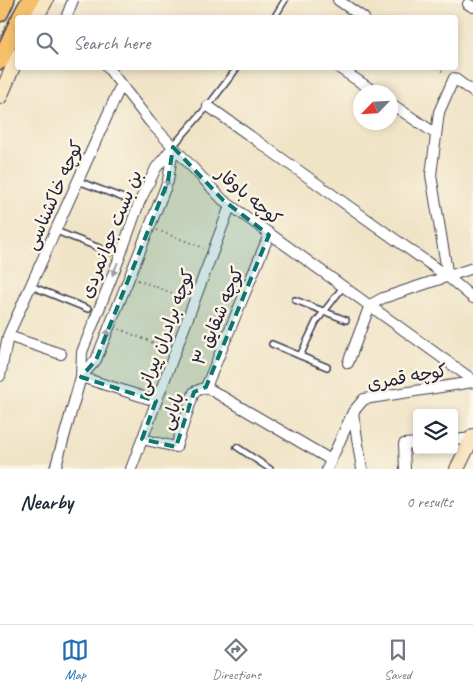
<!DOCTYPE html>
<meta charset="utf-8">
<style>
:root{--surface:#fff;--page:#f6f6f7;--text:#1f2937;--muted:#747a83;--line:#e0e1e3;--accent:#1f6fb2}
body{margin:0;font-family:Caveat,"Playpen Sans Arabic",sans-serif;background:var(--page);color:var(--text)}
.controls{position:absolute;right:15px;bottom:15px;display:grid;overflow:hidden;border-radius:5px;box-shadow:0 2px 8px #0003}
.controls button{width:45px;height:45px;display:grid;place-items:center;padding:0;border:0;border-bottom:1px solid var(--line);background:var(--surface);color:var(--text);font:25px sans-serif}
.compass{position:absolute;left:353px;top:85px;width:45px;height:45px;border-radius:50%;background:var(--surface);box-shadow:0 2px 8px #0003;rotate:245deg}
.list{margin:0;padding:0;list-style:none}
h2{display:flex;justify-content:space-between;align-items:center;height:65px;margin:0;padding:0 20px;font-size:21px}
h2 small{font-size:16px;font-weight:400;color:var(--muted)}
.icon{flex:none;width:28px;height:28px;fill:none;stroke:currentColor;stroke-width:2;stroke-linecap:round;stroke-linejoin:round}
.map{position:relative;flex:none;width:473px;height:469px;overflow:hidden}
.search{position:absolute;background:var(--surface);box-shadow:0 2px 8px #0003;left:15px;right:15px;top:15px;height:55px;display:flex;align-items:center;gap:12px;box-sizing:border-box;padding:0 18px;border-radius:5px;color:var(--muted);font-size:19px}
.sheet{height:155px;background:var(--surface)}
nav{display:flex;justify-content:space-around;align-items:center;box-sizing:border-box;height:70px;border-top:1px solid var(--line);background:var(--surface);font-size:14px;color:var(--muted)}
nav a{display:grid;justify-items:center;gap:2px}
nav .on{color:var(--accent)}
.map>svg:first-child{display:block}
.lines{fill:none;stroke-linecap:round;stroke-linejoin:round}
.lane-casing{stroke:#413f50;stroke-width:8}
.street-casing{stroke:#413f50;stroke-width:12}
.secondary-casing{stroke:#413f50;stroke-width:16}
.primary-casing{stroke:#413f50;stroke-width:19}
.path{stroke:#413f50;stroke-width:2;stroke-dasharray:1 4;stroke-linecap:butt}
.lane{stroke:#fff;stroke-width:5}
.street{stroke:#fff;stroke-width:10}
.secondary{stroke:#fbe6c4;stroke-width:14}
.primary{stroke:#f6c06b;stroke-width:16}
.oneway{fill:#9c9ca7}
.marked{fill:#0f766e;fill-opacity:0.2;stroke:#0f766e;stroke-width:4;stroke-dasharray:10 6;stroke-linejoin:round}
.labels{text-anchor:middle;dominant-baseline:central;stroke-width:5;stroke-linejoin:round;paint-order:stroke}
.street-label{font-size:18px;fill:#22223b;stroke:#fcf5e5}
</style>
<div class="map">
<svg width="473" height="469" viewBox="0 0 473 469">
<rect width="100%" height="100%" fill="#fcf5e5"/>
<filter id="ink" filterUnits="userSpaceOnUse"><feTurbulence type="fractalNoise" baseFrequency=".02" numOctaves="2"/><feDisplacementMap in="SourceGraphic" scale="10" xChannelSelector="R" yChannelSelector="G"/><feConvolveMatrix kernelMatrix="1 2 1 2 8 2 1 2 1" color-interpolation-filters="sRGB"/></filter>
<filter id="wash" filterUnits="userSpaceOnUse"><feTurbulence type="fractalNoise" baseFrequency=".0096" numOctaves="4" result="noise"/><feDisplacementMap in="SourceGraphic" scale="20" xChannelSelector="R" yChannelSelector="G"/><feGaussianBlur stdDeviation="1.12" result="paint"/><feColorMatrix in="noise" values="0 0 0 0 0 0 0 0 0 0 0 0 0 0 0 0 0 1.4 0 .05"/><feComposite in="paint" operator="in"/></filter>
<g filter="url(#wash)">
<rect width="100%" height="100%" fill="#f0e4c7"/>
</g>
<g filter="url(#ink)">
<g class="lines">
<g class="lane-casing">
<path id="lane" d="M274,18L285,0
M173,146L208,106L237,68
M78,181L126,199
M56,231L110,252
M31,286L88,309
M295,300L346,320
M272,344L327,367
M300,356L316,322L343,287
M237,447L270,469"/>
</g>
<g class="street-casing">
<path id="street" d="M338,0L364,18
M468,4L473,7
M66,18L73,0
M108,68L150,122L223,200L473,380
M339,68L375,92
M390,103L436,134
M208,106L448,277L431,175L439,112L454,78L473,92
M269,235L206,387L331,460
M448,277L473,298
M370,305L383,298L473,268
M8,336L61,354
M348,363L370,305
M0,376L8,336L121,85
M81,377L96,360L168,181L173,148
M81,377L156,401
M353,413L362,469
M142,439L176,447L194,392L206,387
M454,440L472,438
M55,469L81,377L82,352L119,259L139,203L156,168L173,147
M131,469L230,206
M327,469L353,412L364,399L473,382
M405,469L404,444L417,443"/>
</g>
<g class="secondary-casing">
<path id="secondary" d="M36,18L46,0
M0,97L18,55
M457,469L473,436"/>
</g>
<g class="primary-casing">
<path id="primary" d="M0,13L6,0
M20,18L30,0
M0,61L18,22"/>
</g>
<path class="path" d="M437,68L445,73
M157,230L204,248
M138,280L185,298
M119,329L166,348"/>
<use href="#lane" class="lane"/>
<use href="#street" class="street"/>
<use href="#secondary" class="secondary"/>
<use href="#primary" class="primary"/>
</g>
<defs><path id="oneway-solid" d="M-6-.8H1V-3.2L6.5 0L1 3.2V.8H-6Z" transform="scale(1.25)"/></defs>
<g class="oneway">
<use href="#oneway-solid" transform="translate(166 185) rotate(-71)"/>
<use href="#oneway-solid" transform="translate(115 269) rotate(113)"/>
<use href="#oneway-solid" transform="translate(106 336) rotate(-68)"/>
</g>
</g>
<path class="marked" d="M173,147L223,200L269,235L206,387L194,392L176,447L142,439L156,401L81,377L96,360L168,181Z"/>
<g class="labels">
<g class="street-label">
<text transform="translate(54 195) rotate(-66)">کوچه خاکشناسی</text>
<text transform="translate(249 196) rotate(40)">کوچه باوقار</text>
<text transform="translate(111 234) rotate(-68)">بن بست جوانمردی</text>
<text transform="translate(218 316) rotate(-67)">کوچه شقایق ۳</text>
<text transform="translate(165 332) rotate(-69)">کوچه برادران پیرانی</text>
<text transform="translate(407 377) rotate(-10)">کوچه قمری</text>
<text transform="translate(172 411) rotate(-69)">بابایی</text>
</g>
</g>
</svg>
<div class="controls">
<button><svg class="icon" aria-label="layers" viewBox="0 0 24 24"><path d="M12 4l9 5-9 5-9-5zM3 14l9 5 9-5"/></svg></button>
</div>
<svg class="compass" viewBox="-18 -18 36 36"><path d="M0-13l5 13h-10z" fill="#e53935"/><path d="M0 13l5-13h-10z" fill="#747a83"/></svg>
<div class="search"><svg class="icon" aria-label="search" viewBox="0 0 24 24"><circle cx="10" cy="10" r="6"/><path d="M15 15l6 6"/></svg>Search here</div>
</div>
<section class="sheet">
<h2>Nearby<small>0 results</small></h2>
<ul class="list">
</ul>
</section>
<nav>
<a class="on"><svg class="icon" aria-label="map" viewBox="0 0 24 24"><path d="M3 6l6-2 6 2 6-2v14l-6 2-6-2-6 2zM9 4v14M15 6v14"/></svg>Map</a>
<a><svg class="icon" aria-label="directions" viewBox="0 0 24 24"><path d="M12 3l9 9-9 9-9-9zM9 14v-3h6M13 9l2 2-2 2"/></svg>Directions</a>
<a><svg class="icon" aria-label="saved" viewBox="0 0 24 24"><path d="M7 4h10v16l-5-4-5 4z"/></svg>Saved</a>
</nav>
